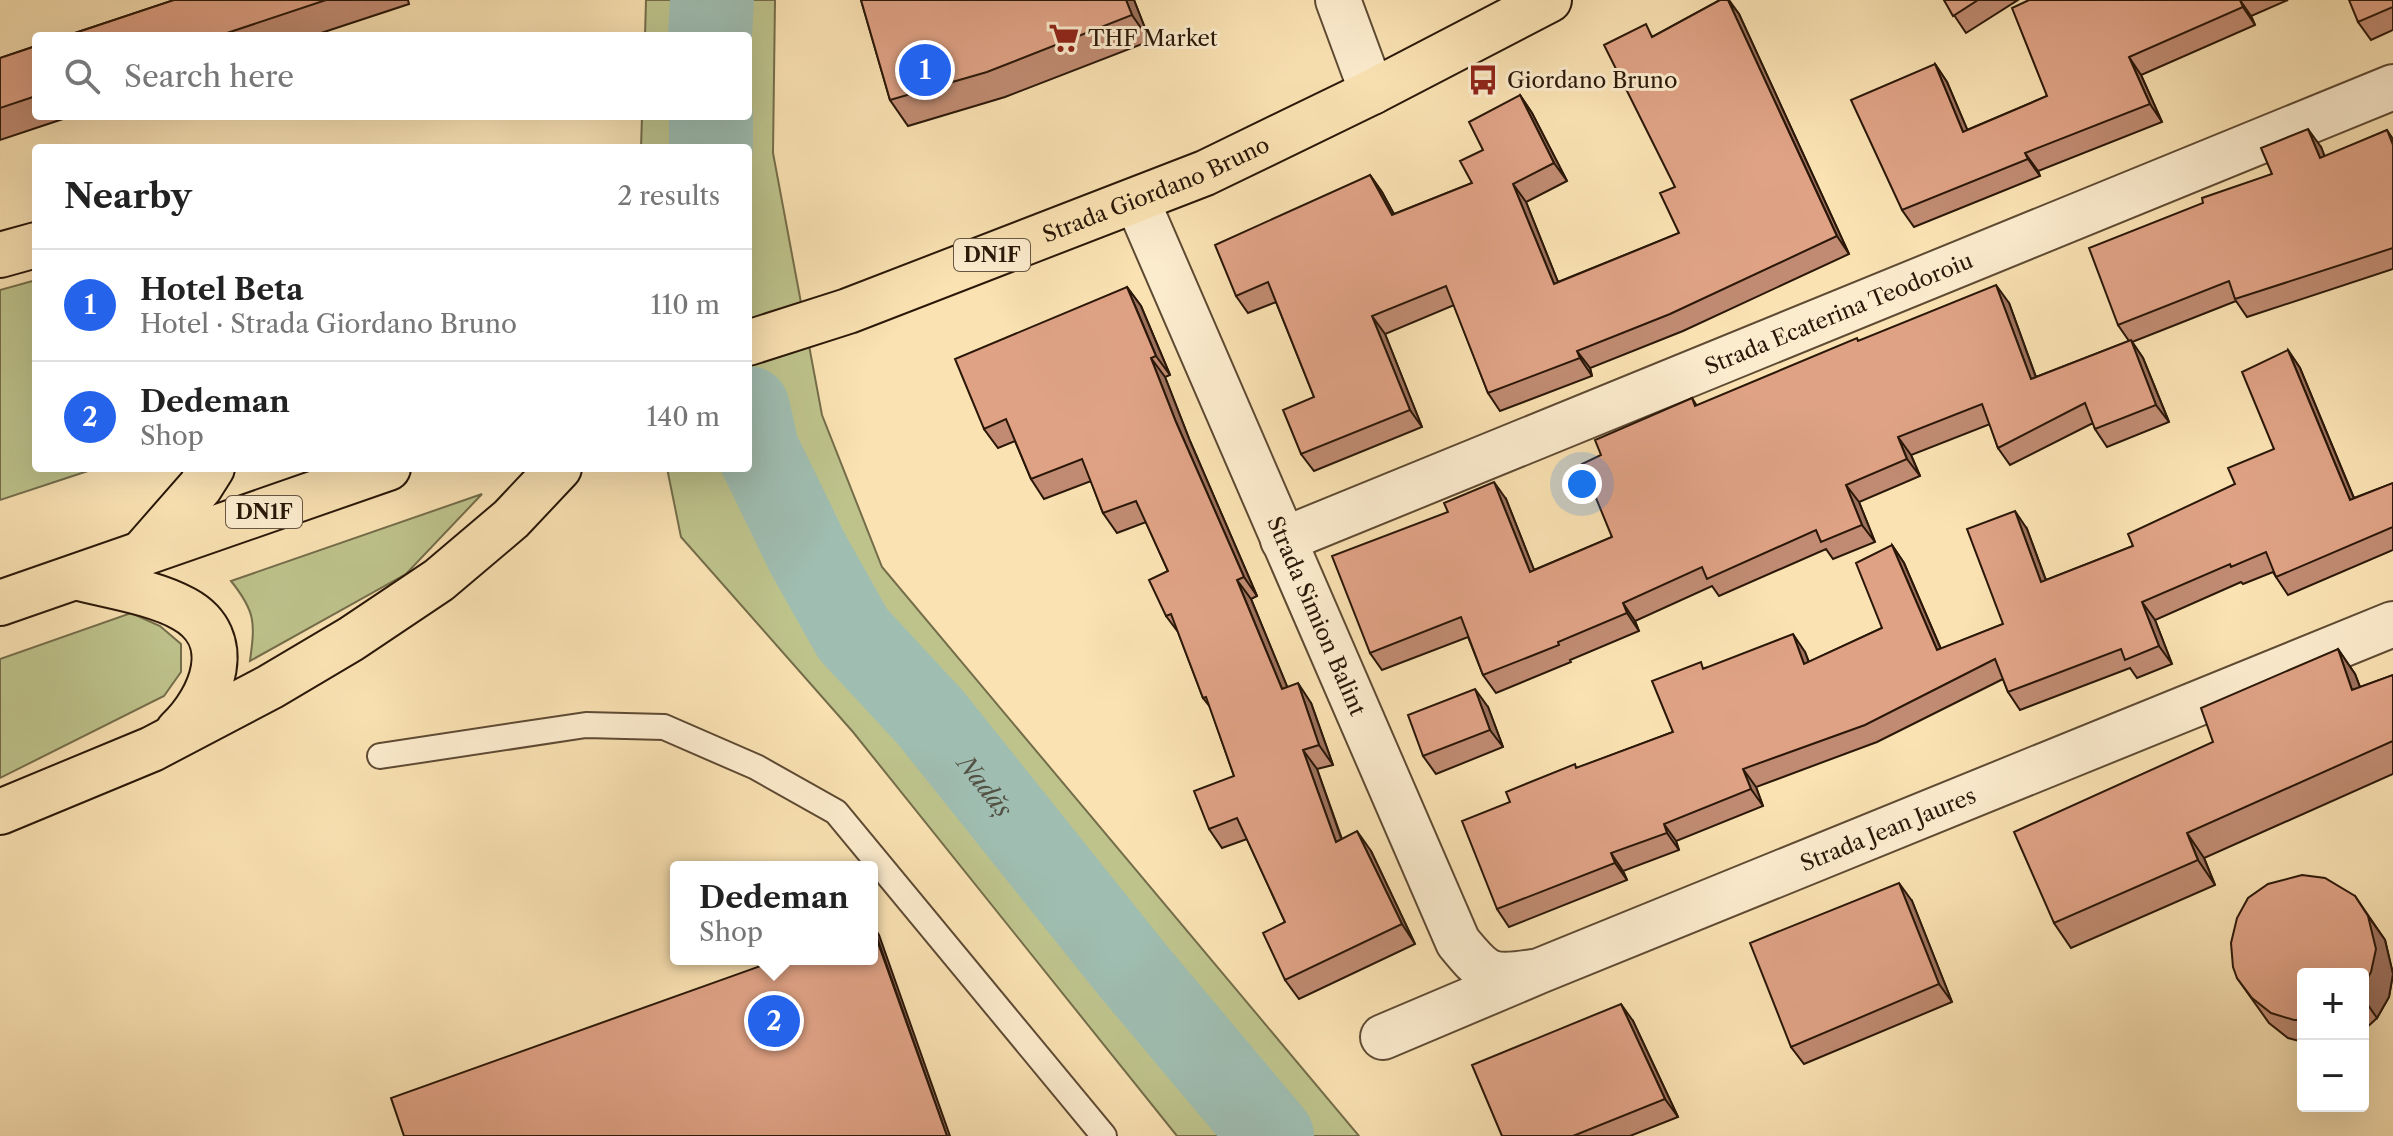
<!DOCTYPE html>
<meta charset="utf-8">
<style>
:root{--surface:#fff;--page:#f2f2f2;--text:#222;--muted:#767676;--line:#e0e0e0;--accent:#2563eb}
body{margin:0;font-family:"Libre Caslon Text",serif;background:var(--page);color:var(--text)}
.controls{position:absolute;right:24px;bottom:24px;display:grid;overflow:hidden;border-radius:8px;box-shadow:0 8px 32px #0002}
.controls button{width:72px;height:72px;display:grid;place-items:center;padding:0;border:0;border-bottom:2px solid var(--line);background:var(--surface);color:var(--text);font:40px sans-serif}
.you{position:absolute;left:1582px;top:484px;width:28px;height:28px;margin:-20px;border:6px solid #fff;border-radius:50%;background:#1a73e8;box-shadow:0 0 0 12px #1a73e833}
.badge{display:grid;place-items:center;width:52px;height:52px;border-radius:50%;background:var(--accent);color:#fff;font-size:26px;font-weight:700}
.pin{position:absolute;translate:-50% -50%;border:4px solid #fff;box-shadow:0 2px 8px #0006}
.popup{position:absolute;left:670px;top:861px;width:208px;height:104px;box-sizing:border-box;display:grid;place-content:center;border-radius:8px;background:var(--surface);filter:drop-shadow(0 2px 6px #0005);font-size:26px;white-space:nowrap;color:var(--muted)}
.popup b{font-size:30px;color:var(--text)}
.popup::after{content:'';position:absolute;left:50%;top:100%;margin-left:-16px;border:16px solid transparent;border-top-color:var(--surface)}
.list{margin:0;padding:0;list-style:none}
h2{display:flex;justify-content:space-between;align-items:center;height:104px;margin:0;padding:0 32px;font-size:34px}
h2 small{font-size:26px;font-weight:400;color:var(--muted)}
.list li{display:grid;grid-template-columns:52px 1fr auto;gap:24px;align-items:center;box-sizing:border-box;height:112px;padding:0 32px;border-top:2px solid var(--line)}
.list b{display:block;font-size:30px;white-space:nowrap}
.list p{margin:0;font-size:26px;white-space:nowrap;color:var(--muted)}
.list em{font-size:26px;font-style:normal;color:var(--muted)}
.icon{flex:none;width:44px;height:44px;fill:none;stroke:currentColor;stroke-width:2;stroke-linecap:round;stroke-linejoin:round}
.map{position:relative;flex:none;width:2393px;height:1136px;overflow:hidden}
.search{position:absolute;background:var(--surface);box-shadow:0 8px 32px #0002;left:32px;top:32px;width:720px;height:88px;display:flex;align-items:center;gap:20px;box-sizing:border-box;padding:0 28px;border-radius:8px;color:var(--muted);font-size:30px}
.panel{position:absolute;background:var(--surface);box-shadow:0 8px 32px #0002;left:32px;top:144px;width:720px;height:328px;border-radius:8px}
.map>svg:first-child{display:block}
.green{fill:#bec38c;stroke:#746d4a;stroke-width:2}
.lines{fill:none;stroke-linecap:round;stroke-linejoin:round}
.river{stroke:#9fbdb1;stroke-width:84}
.service-casing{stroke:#5e4a33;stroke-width:28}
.minor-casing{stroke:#5e4a33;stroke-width:48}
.primary-casing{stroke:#2a1708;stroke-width:48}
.service{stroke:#fcecce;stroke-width:24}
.minor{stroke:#fcecce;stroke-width:44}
.primary{stroke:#fae2b3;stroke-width:44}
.wall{fill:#c08b72;stroke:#2a1708;stroke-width:2}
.shaded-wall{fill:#9c715d;stroke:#2a1708;stroke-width:2}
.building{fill:#dfa285;stroke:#2a1708;stroke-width:2}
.labels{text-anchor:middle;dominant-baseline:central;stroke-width:6;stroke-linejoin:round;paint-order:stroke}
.shield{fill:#fcecce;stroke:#695743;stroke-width:2}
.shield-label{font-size:20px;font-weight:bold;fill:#2a1708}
.poi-label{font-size:22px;fill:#2a1708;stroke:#fcecce;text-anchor:start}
.street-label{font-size:22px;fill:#2a1708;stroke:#fcecce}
.water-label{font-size:24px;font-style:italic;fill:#535143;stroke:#fcecce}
</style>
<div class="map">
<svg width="2393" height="1136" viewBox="0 0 2393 1136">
<rect width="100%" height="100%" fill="#fae2b3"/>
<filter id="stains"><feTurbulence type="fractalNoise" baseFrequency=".0025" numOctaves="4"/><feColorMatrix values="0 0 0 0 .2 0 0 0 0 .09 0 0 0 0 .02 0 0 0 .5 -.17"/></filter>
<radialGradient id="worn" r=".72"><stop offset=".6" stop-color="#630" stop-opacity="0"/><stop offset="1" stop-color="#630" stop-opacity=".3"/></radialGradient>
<path class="green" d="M646,0H775L773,153L822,415L882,567L1359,1136H1177L853,732L681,537L667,468H748V148H641L642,116H748V36H645Z
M36,280V468H97L0,500V290Z
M482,494L406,574L250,661C255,623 256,612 231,581Z
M131,613L160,626L181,644V672L164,696L0,778V659Z"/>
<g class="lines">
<g class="river">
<path d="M710,36L712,0"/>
<path d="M711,116V148"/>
<path id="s1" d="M748,408L757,449L808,554L853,634L930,717L1134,972L1272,1136"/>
</g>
<g class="service-casing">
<path id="service" d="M380,756L586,725L664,727L756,767L836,812L1104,1136"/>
</g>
<g class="minor-casing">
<g id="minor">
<path d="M1338,0L1372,92"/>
<path id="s2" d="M1137,201L1458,942C1485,975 1489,979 1533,972"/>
<path id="s3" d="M1283,540L2393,87"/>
<path id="s4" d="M1383,1037L1539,971L2393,624"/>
</g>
</g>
<g class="primary-casing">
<g id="primary">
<path d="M0,255L36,245"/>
<path id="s5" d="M748,343L848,311L1205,173L1372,92L1549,0"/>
<path d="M144,551L200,487L212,468"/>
<path d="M76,577C109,586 154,592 184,609C237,638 212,699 178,731"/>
<path d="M0,603L388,468"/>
<path d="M0,812L152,749L270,687L351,639L439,580L511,519L559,468"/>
</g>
</g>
<use href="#service" class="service"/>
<use href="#minor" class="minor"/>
<use href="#primary" class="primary"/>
</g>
<path class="wall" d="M174,0H408L409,4L312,36H66Z
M861,0H1134L1150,41L1005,97L908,126L890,100Z
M1720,0H1729L1739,14L1849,254L1683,331L1590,368L1592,376L1500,411L1488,393L1454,305L1385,334L1422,427L1314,471L1301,454L1314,397L1276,302L1248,313L1236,296L1370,175L1382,192L1394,214L1472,183L1483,150L1520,95L1532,113L1567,181L1526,202L1558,282L1679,233L1675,187L1654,36Z
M1944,0H2018L1966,33Z
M2029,0H2288L2251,16L2255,25L2141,75L2162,122L2038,171L2040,176L1914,227L1902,210L1935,64L1947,82L1967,130L2047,96Z
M2393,0V30L2371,40L2358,22Z
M36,46V116H72L0,140V58Z
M2387,130L2393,139V269L2247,317L2236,301L2132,342L2143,358L2169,422L2107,447L2095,429L2093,423L2010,465L1998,448L1990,424L1911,455L1920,476L1859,502L1875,542L1833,559L1826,549L1719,596L1712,586L1635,621L1639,631L1570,660L1571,662L1496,693L1483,675L1468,637L1382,670L1370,653L1506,499L1534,570L1612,537L1601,455L1692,398L1697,406L1859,341L2009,303L2036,377L2129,341L2118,325L2203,203L2272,174L2321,147L2325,157Z
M1127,287L1141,306L1170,375L1165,377L1190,441L1257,596L1251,599L1287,687L1311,703L1333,765L1317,769L1342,839L1371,851L1415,944L1299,999L1285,980V922L1247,839L1222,848L1209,829L1234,776L1210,707L1203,698L1178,632L1166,616L1168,571L1146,522L1117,533L1103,513L1091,481L1044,499L1031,479L1015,441L998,448L984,429Z
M2288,350L2300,368L2354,498L2393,483V550L2288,595L2276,577L2273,572L2243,584L2241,582L2155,620L2172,664L2137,678L2130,668L2020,710L2008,692L2003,679L1877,742L1756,787L1763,806L1676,841L1679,850L1623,871L1627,880L1509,927L1497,909L1510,802L1577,768L1673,732L1705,668L1805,652L1809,662L1882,628L1892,545L1904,563L1941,649L2003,624L2027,529L2046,580L2133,546L2235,484L2274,449Z
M2338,649L2355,674L2360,687L2393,675V774L2204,858L2215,885L2071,948L2054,923L2213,742Z
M1488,707L1503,747L1436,774L1423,756Z
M2355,896L2385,940L2393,974L2389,997L2377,1018L2363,1031V974H2303V1042L2288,1038L2269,1023L2237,978Z
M1912,901L1952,1002L1804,1064L1791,1047Z
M1633,1021L1678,1117L1630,1136H1502Z"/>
<path class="shaded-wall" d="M1126,0H1134L1150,41L1132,15Z
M1728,0L1739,14L1849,254L1837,236Z
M2240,0L2251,16L2255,25L2243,7Z
M2129,57L2141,75L2162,122L2150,104Z
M1935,64L1947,82L1976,150L1963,132Z
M1520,95L1532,113L1567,181L1554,163Z
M2308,129L2321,147L2332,176L2320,158Z
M2025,153L2038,171L2040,176L2028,159Z
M1370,175L1382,192L1404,233L1392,215Z
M1513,184L1526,202L1566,302L1554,284Z
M1996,285L2009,303L2043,397L2031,379Z
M1127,287L1141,306L1170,375L1156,356Z
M1372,316L1385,334L1422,427L1410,410Z
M2131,340L2143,358L2169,422L2156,405Z
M2288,350L2300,368L2362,518L2350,500Z
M1577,351L1590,368L1592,376L1580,358Z
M1151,358L1165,377L1190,441L1257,596L1244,577L1176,422Z
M1898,437L1911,455L1920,476L1907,459Z
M1494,482L1506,499L1542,590L1530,572Z
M1846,485L1859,502L1875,542L1862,525Z
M2015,511L2027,529L2053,600L2041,582Z
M1892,545L1904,563L1949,668L1937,650Z
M1237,580L1251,599L1296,708L1282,689Z
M2142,602L2155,620L2172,664L2159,646Z
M1623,603L1635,621L1639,631L1627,613Z
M1793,634L1805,652L1816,682L1804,664Z
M2338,649L2355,674L2370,714L2352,690Z
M1298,683L1311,703L1333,765L1319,745Z
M1475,689L1488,707L1503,747L1490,730Z
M1303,750L1317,769L1349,861L1336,842Z
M1743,769L1756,787L1763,806L1751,789Z
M1664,824L1676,841L1679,850L1667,833Z
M1357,831L1371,851L1415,944L1402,924Z
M2187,833L2204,858L2215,885L2198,860Z
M1611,853L1623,871L1627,880L1615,863Z
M1899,883L1912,901L1952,1002L1939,984Z
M2368,916L2385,940L2393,974L2389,997L2377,1018L2363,998Z
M873,926L879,935L950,1136H947Z
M1621,1004L1633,1021L1678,1117L1665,1099Z"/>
<path class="building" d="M174,0H326L218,36H66Z
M861,0H1126L1132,15L987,72L890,100Z
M1720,0H1728L1837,236L1670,314L1577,351L1580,358L1488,393L1446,286L1372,316L1410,410L1301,454L1283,410L1314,397L1268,282L1236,296L1215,245L1370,175L1392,215L1472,183L1460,161L1483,150L1469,122L1520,95L1554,163L1513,184L1554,284L1679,233L1660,193L1675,187L1604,45L1646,24L1652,37Z
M1944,0H1978L1953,16Z
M2029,0H2240L2243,7L2129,57L2150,104L2025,153L2028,159L1902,210L1851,100L1935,64L1963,132L2047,96L2012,8Z
M2349,0H2393V7L2358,22Z
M36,46V96L0,108V58Z
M2308,129L2320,158L2387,130L2393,145V248L2235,299L2229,281L2118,325L2089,248L2203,203L2202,198L2272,174L2261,148Z
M1996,285L2031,379L2131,340L2156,405L2095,429L2085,403L1998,448L1982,404L1898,437L1907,459L1846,485L1862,525L1821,542L1816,530L1707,579L1702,567L1623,603L1627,613L1558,642L1559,645L1483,675L1461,617L1370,653L1332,556L1448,512L1444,503L1494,482L1530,572L1612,537L1582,464L1601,455L1595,440L1692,398L1695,406L1857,338L1858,341Z
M1127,287L1156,356L1151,358L1176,422L1244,577L1237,580L1282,689L1298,683L1319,745L1303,750L1336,842L1357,831L1402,924L1285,980L1263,933L1285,922L1237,818L1209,829L1194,791L1234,776L1206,697L1203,698L1171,614L1166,616L1149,580L1168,571L1136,501L1103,513L1082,459L1031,479L1006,419L984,429L955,359Z
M2288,350L2350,500L2393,483V527L2276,577L2266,552L2231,567L2230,564L2142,602L2159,646L2125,660L2121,649L2008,692L1995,659L1865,725L1743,769L1751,789L1664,824L1667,833L1611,853L1615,863L1497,909L1462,821L1510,802L1506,792L1575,764L1576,768L1673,732L1652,681L1701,662L1703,669L1793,634L1804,664L1882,628L1856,563L1892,545L1937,650L2003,624L1967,529L2015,511L2041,582L2133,546L2128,534L2235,484L2228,468L2274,449L2242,372Z
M2338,649L2352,690L2393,675V741L2187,833L2198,860L2054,923L2014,832L2213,742L2201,708Z
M1475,689L1490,730L1423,756L1408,715Z
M2302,875L2325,878L2355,896L2368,916L2376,949L2371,972L2363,987V974H2303V1020H2294L2271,1013L2252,998L2237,978L2233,967L2231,943L2237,918L2248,898L2268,884Z
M1899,883L1939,984L1791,1047L1750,943Z
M872,926L947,1136H404L391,1098L780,959H872Z
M1621,1004L1665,1099L1573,1136H1502L1472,1065Z"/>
<defs>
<g id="supermarket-bare" transform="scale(2.4)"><path d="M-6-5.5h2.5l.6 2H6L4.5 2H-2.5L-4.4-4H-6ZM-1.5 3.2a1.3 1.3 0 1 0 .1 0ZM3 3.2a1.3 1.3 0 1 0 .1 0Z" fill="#8f2418" stroke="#fcecce" stroke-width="2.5" paint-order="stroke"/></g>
<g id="bus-bare" transform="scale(2.4)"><path d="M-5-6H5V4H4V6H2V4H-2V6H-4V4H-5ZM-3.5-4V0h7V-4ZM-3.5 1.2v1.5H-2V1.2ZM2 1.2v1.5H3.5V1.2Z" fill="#8f2418" stroke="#fcecce" stroke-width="2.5" paint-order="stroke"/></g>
</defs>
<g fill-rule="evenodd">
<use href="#supermarket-bare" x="1064" y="38"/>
<use href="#bus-bare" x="1483" y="80"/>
</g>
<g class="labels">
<g class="shield">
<rect x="954" y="239" width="76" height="32" rx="6"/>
<rect x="226" y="496" width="76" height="32" rx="6"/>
</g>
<g class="shield-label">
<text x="992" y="255">DN1F</text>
<text x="264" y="512">DN1F</text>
</g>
<g class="poi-label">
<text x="1088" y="38">THF Market</text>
<text x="1507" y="80">Giordano Bruno</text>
</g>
<g class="street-label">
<text stroke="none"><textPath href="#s5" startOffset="436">Strada Giordano Bruno</textPath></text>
<text stroke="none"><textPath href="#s3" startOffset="600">Strada Ecaterina Teodoroiu</textPath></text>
<text stroke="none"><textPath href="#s2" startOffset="452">Strada Simion Balint</textPath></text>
<text stroke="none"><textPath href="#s4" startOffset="546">Strada Jean Jaures</textPath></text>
</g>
<g class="water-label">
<text stroke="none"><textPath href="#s1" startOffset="452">Nadăș</textPath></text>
</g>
</g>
<rect width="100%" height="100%" filter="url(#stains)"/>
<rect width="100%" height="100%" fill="url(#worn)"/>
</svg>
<div class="controls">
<button>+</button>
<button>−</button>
</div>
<div class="you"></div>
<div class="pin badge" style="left:925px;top:70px">1</div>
<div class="pin badge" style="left:774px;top:1021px">2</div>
<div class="popup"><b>Dedeman</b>Shop</div>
<div class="search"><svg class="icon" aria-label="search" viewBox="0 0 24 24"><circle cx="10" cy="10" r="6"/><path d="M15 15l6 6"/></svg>Search here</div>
<section class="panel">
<h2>Nearby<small>2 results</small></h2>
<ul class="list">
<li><span class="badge">1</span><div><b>Hotel Beta</b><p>Hotel · Strada Giordano Bruno</p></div><em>110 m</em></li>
<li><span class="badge">2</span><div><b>Dedeman</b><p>Shop</p></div><em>140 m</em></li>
</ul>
</section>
</div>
